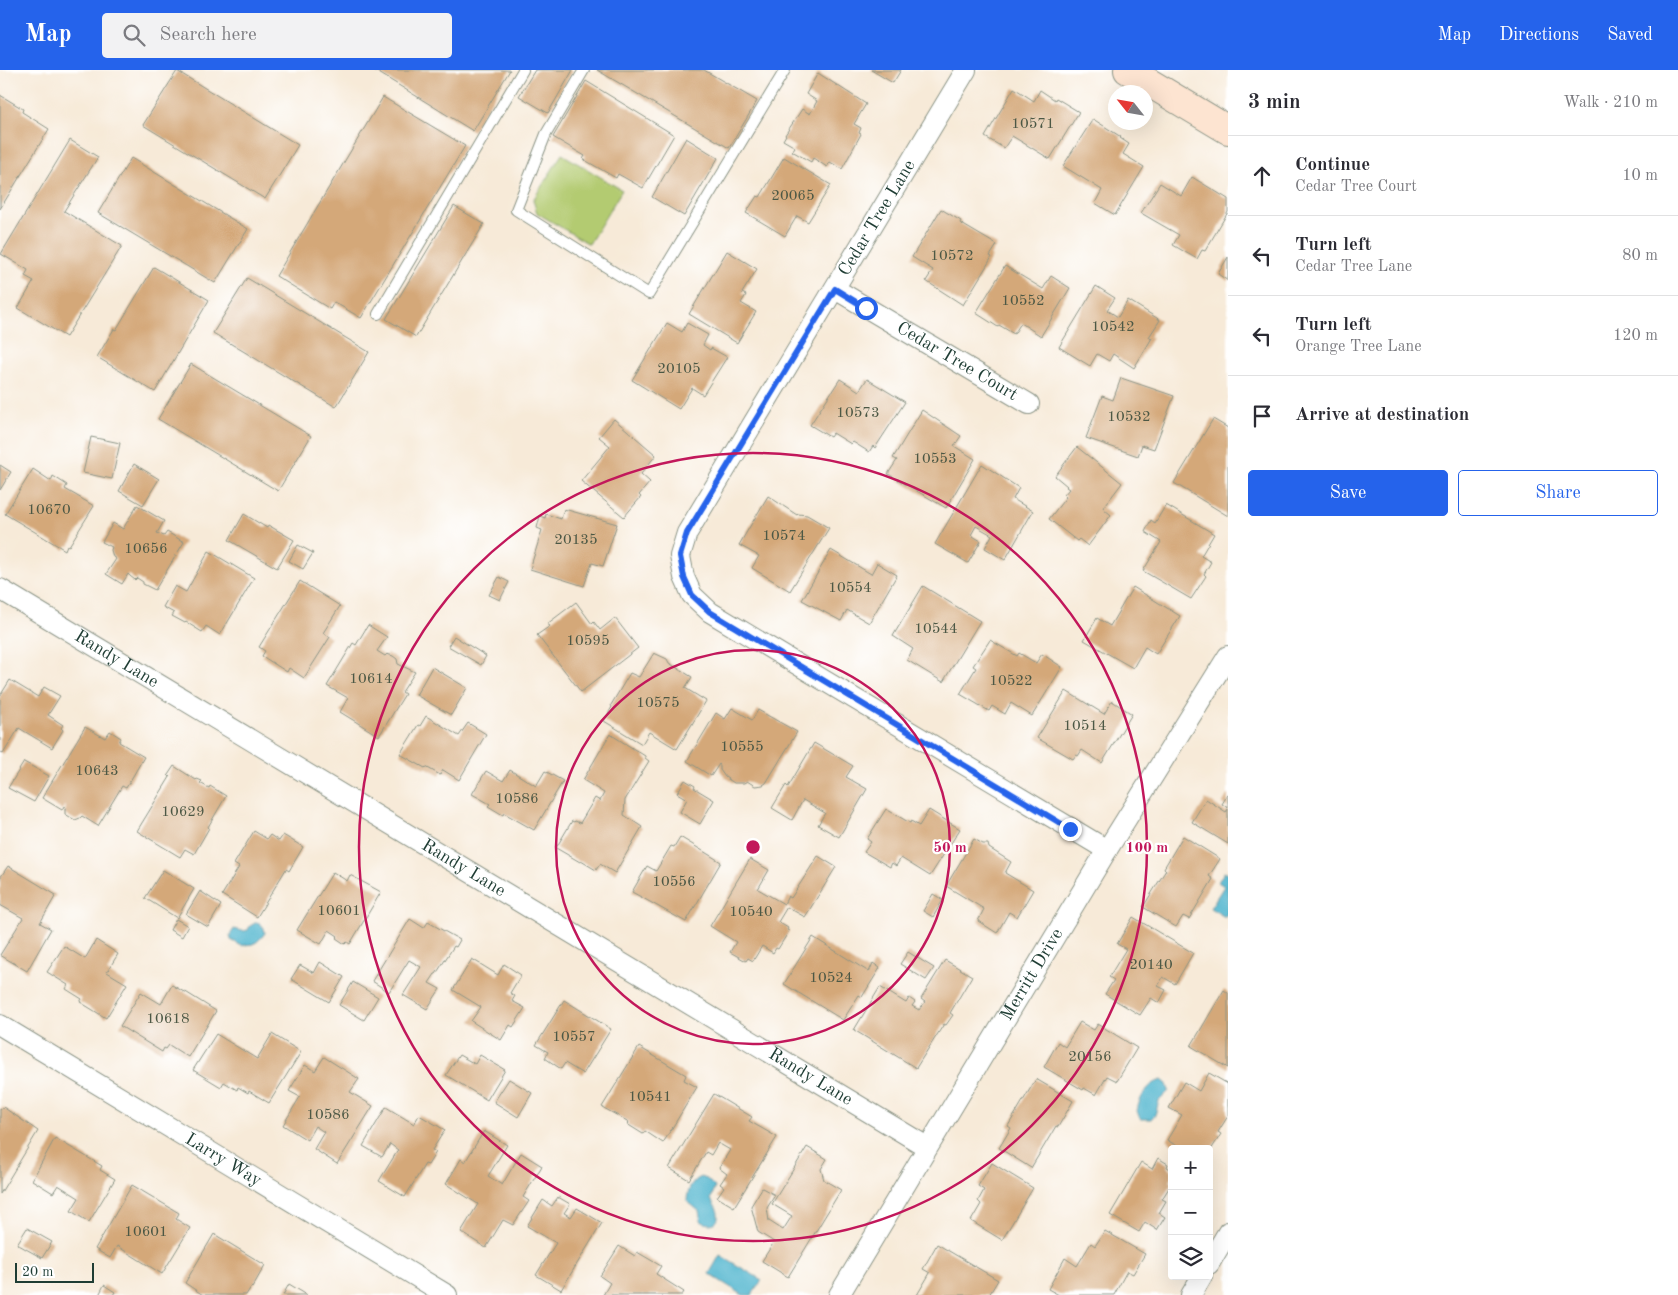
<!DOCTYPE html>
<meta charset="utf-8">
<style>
:root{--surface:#fff;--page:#f2f2f3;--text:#2b2b33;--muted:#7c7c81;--line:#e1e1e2;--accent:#2563eb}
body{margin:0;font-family:"Old Standard TT",serif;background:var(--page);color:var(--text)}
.controls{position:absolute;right:15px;bottom:15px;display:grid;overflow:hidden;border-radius:5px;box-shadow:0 5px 20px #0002}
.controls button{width:45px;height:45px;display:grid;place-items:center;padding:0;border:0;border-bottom:1px solid var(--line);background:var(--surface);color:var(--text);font:25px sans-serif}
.compass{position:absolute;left:1108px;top:15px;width:45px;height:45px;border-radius:50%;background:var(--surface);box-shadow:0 5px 20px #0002;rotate:301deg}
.scale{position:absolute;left:15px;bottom:12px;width:79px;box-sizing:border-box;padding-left:5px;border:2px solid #1f3d34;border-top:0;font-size:14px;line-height:18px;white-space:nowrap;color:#1f3d34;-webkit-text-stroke:4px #fff;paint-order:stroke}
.stop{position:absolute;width:15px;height:15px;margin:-11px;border:4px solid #2563eb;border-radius:50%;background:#fff}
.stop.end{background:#2563eb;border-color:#fff;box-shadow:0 1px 5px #0008}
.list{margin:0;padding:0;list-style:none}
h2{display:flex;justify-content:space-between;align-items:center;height:65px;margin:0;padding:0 20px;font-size:21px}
h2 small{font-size:16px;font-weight:400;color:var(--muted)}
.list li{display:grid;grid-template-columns:32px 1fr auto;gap:15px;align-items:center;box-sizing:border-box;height:80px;padding:0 20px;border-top:1px solid var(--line)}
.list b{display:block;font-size:19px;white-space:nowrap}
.list p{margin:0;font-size:16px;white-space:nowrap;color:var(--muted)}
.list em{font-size:16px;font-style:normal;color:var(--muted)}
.actions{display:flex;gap:10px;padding:15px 20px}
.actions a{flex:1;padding:11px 0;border:1px solid var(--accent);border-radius:5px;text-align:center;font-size:18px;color:var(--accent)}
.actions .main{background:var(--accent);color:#fff}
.icon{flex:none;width:28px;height:28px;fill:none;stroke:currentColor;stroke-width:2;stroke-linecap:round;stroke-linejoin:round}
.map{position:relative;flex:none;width:1228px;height:1225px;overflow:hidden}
header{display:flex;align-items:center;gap:30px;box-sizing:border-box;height:70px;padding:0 25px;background:var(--accent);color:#fff}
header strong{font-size:24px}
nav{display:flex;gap:28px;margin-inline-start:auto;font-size:18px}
.search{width:350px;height:45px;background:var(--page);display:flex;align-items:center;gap:12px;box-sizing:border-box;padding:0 18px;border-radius:5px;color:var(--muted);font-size:19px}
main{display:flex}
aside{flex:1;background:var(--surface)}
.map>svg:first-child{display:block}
.green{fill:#b3cb71;stroke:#698452}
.water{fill:#4eb4cd;stroke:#367880}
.building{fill:#d4a879}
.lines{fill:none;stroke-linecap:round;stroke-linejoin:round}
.lane-casing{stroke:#8b9486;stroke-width:12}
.street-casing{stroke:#8b9486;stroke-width:22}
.secondary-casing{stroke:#8b9486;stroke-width:30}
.lane{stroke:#fff;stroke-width:10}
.street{stroke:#fff;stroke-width:20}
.secondary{stroke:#fde4d1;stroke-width:28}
.route{stroke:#2563eb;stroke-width:6}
.ring{fill:none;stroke:#c2185b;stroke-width:2.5}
.labels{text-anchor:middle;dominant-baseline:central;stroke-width:4.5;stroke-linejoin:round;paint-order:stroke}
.number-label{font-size:15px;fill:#4c5845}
.street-label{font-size:18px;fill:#1f3d34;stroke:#fff}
.centre{fill:#c2185b;stroke:#fff;stroke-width:2.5}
.ring-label{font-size:15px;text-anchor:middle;font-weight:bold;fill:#c2185b;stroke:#fff;stroke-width:4.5;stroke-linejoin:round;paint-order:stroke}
</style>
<header>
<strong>Map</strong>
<div class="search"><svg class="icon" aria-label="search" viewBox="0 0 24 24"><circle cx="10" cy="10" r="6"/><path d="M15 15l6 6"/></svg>Search here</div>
<nav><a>Map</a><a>Directions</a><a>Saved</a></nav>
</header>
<main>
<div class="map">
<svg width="1228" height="1225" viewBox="0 0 1228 1225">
<rect width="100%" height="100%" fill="#fff"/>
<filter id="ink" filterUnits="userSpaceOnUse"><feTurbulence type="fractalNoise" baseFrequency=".02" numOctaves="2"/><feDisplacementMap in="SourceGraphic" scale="10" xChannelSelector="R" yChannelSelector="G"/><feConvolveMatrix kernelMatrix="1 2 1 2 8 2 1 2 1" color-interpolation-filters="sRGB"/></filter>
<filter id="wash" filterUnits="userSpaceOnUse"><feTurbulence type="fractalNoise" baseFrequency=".0096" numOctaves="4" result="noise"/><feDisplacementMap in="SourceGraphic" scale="20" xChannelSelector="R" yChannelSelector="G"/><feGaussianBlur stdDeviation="1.12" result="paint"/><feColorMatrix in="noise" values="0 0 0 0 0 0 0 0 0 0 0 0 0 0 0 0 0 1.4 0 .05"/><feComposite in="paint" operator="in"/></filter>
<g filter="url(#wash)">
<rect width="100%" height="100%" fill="#f7ead8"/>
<path class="green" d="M562,84L622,120L589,174L537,143L533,130Z"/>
<path class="water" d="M1224,802L1228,804V843L1225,847L1210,838L1224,816L1218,812Z
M255,853H260L264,858L265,863C262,867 258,872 253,874C248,875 246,874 242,876L231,870L230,865L234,859L243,861L248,860L250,856Z
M1162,1010L1167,1014L1169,1021L1159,1031L1155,1045L1151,1049H1140L1137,1041C1139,1028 1148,1013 1162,1010Z
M701,1107L707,1109L715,1117L711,1129C713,1134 718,1139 718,1144C720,1155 708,1156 701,1151L699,1141L687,1131C687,1121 692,1111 701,1107Z
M720,1185L762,1210L752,1225H743L709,1204Z"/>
<g id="blocks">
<path class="building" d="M374,0H510L473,61Z
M535,0H573L548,43L519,26Z
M597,0H704L757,31L729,78Z
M871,0H901L893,13Z
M177,1L298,75L265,129L143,55Z
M818,3L866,34L854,54L861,58L859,63L861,64L842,99L830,92L827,97L813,88L811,92L792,81L795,77L783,70L786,65H785L802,39L810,44L817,31L806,24Z
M586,11L674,65L643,118L618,104L616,108L583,89L585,86L553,67Z
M1014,18L1034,31L1040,20L1055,30L1056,28L1079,42L1050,89L1012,66L1004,78L985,67Z
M0,25L23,39L22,42L49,59L0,139Z
M383,27L465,76L361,248L334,232L330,239L276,206Z
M1093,49L1121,67L1120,68L1129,74L1123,84L1144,97L1115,145L1095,133L1102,120L1063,96Z
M686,68L718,88L684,146L652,127Z
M70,70L98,87L64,141L122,176L66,267L18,238L34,211L25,206L28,200L1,184Z
M784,87L831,115L808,152L797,146L785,166L746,143L757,126L760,127Z
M131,88L248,159L215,213L98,143Z
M1192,107L1228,129V142L1205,181L1202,180L1197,189L1173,175L1179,165L1141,143L1160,113L1181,126Z
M454,136L484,154L416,267L386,249Z
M941,139L961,151L960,153L997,175L990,186L992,187L963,235L926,211L933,200L912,187Z
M727,181L757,199L742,223L746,225L741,233L756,242L737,273L689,244Z
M1228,187V211L1218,204Z
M1005,196L1043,219L1051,206L1070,218L1041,266L1021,253L1014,264L999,255L998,257L976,243Z
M154,197L209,230L155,322L97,287L114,259L116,260Z
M247,208L369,282L336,337L213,263Z
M1096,216L1115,228L1107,240L1118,247L1128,230L1160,250L1149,267L1152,268L1134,298L1113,284L1109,291L1097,284L1090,296L1059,277Z
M667,253L682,262L687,253L708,265L703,275L710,280L711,278L727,287L703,325L692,318L679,339L632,310Z
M191,294L311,366L278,421L158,349Z
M1121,308L1174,326L1154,379L1142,375L1138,386L1086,368L1102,326L1113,330Z
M840,309L859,321L867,309L905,332L875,378L873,376L869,382L853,372L851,374L833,363L830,367L810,355Z
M922,340L961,366L954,376L975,389L946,438L888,404L897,390L893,388Z
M614,349L656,385L641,404L650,412L639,425L641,427L624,447L581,411L610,376L599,367Z
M1213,349L1228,358V446L1174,413Z
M91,367L120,373L112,409L83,403Z
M1077,377L1122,413L1103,438L1111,445L1088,476L1079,469L1077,471L1049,449L1066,427L1064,425L1069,419L1066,417L1067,416L1055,406Z
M134,394L159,409L143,435L119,421Z
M982,394L1019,418L1013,429L1033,441L1005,490L985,478L992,465L976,456L971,465L981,471L968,493L935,474Z
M0,395L11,402L0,420Z
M33,399L51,411L53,406L67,415L65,419L94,436L69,476L67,475L65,480L5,444Z
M768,426L797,445L798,444L807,445L829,458L790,521L752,498L759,486L739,475Z
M137,435L164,451L157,463L164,466L167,462L184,472L155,520L143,514V512L137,508L135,510L130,506L128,504L122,514L106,504L116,489L113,487L111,480L112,477L102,472L113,453L123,459Z
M1166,435L1214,464L1201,486L1211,492L1204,504L1206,506L1191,529L1143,501L1161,472L1145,462L1151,450L1155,453Z
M564,439L617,454L603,496L592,493L584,516L530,499L542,460L537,458L540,446L545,448L546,444L561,449Z
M244,444L267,458L268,455L294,470L277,498L229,470Z
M298,475L313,483L303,499L289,491Z
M831,480L871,504L877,493L897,505L869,553L847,540L841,551L802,530Z
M209,481L254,508L220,565L206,556L202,562L186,552L185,553L172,546L174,543L163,537L175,516L186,522Z
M499,507L509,512L500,530L489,525Z
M300,511L340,536L323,563L330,567L304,608L289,598L287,602L262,586L265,581L259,577Z
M923,516L980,551L943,612L907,590L913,579L893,566Z
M1133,517L1180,546L1156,584L1145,577L1133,598L1084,570L1097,548L1110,556Z
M576,532L592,554L594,552L600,560L615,548L638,578L581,622L537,565L550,556L547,554Z
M368,555L387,567L377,581L385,586L387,584L393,586L397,589L398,594L415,602L402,622L405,624L379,666L340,642L348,628L327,616L353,573L356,575Z
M454,566L486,586L481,595L448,576Z
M990,570L1017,586L1019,583L1036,593L1042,584L1062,597L1032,646L1011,633L1005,644L992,636L989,641L960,624L976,598L973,596Z
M654,583L667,589L669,593L692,607L685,618L706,631L677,679L649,662L642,674L604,651L612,637L611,635L630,603L639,607Z
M432,597L467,618L451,645L416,625Z
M10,610L38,627L44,617L60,626L48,645L63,655L61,658L63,660L52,678L19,658L3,684L0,682V626Z
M1066,621L1104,644L1112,631L1132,644L1102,693L1082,680L1078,686L1076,685L1073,689L1037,668Z
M732,638L752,650L758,640L797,662L766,713L763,715L755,716L747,711L744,713H734L725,707L720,700V695L719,694L711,706L687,691L716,643L725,649Z
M426,646L459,666L468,653L486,664L459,710L443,700L440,705L426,697L425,698L400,684L418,655L420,656Z
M85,657L105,668L110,661L121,668L119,672L144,687L126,718L122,716L98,756L82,746L80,748L75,750L65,744V739L66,737L64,736L62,740L42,728Z
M610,664L645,686V688L649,691L625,730L624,745L642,757L615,803L600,794L596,800L581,791L580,792L556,778L572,751L574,752L575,751L580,753L595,728L600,731L604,723L583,710Z
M814,673L853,696L846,707L867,719L839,767L818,755L825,743L803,730L792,750L772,738L786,715L788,717Z
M24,692L49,706L34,732L8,718Z
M174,696L196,710L197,709L202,711L200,713L209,718L210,716L226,726L208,757L209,758L194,784L185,779L180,787L137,761L170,707L168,705Z
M510,700L536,716L545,701L563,711L534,760L504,743L503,745L488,736L490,734L472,724L486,701L503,711Z
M685,710L695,716L694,718L714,730L700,754L680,742L687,729L677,723Z
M1228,724V738L1222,734Z
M1206,729L1226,742L1228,739V774L1192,752Z
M886,739L910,753L911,751L919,756L929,740L960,759L930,806L901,788L896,796L892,793L890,797L864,782L871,772L867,769Z
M254,761L267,769L270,765L279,771L283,765L303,777L289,801L286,799L257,847L222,825L239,797L234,794Z
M1183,766L1220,789L1209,806L1213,809L1189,849L1183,846L1176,857L1143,837L1166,800L1164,798Z
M680,767L721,792L686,852L632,822L647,796L656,801L671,776L674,777Z
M974,769L983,774H988L989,778L1011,792L1005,803L1033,820L1017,847L1009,842L997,863L978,851L984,839L946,816Z
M818,786L836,797L805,847L787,837L778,852L788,858L787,860L789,861L778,879L776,878L773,883L762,876L753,891L748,888L746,891L730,882L736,872L710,856L750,789L769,800L758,819L784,834L788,826L791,828Z
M8,796L56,825L40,853L51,859L27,901L0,885L23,848L0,835V808Z
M163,800L194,819L177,848L145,828Z
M333,802L347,811L350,805L381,822L350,874L347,872L345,874L336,868L338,866L329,860L321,874L297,860Z
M200,821L221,835L208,857L186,844Z
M933,824L943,830L933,847L923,841Z
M1133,847L1193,883L1175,914L1163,907L1158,916L1166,920L1159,933L1151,928L1140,945L1105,924L1114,910L1109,907L1126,879L1117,874Z
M176,849L188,856L182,867L170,860Z
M410,849L424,858L428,852L460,870L456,877L454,876L436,904H435L429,913L440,919L427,939L403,925L421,897L409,890L389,922L372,911Z
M813,867L869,902L873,893L880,898L862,927L859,925L843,950L784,914Z
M96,870L118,884L107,902L127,914L106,948L80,932L82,929L66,919L68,915L47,902L64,876L85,889Z
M908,882L934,898L926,910L900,894Z
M472,889L498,905L504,894L521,905L510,923L515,926L512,931L525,938L513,957L510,955L501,970L471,951L481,937L453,920Z
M945,890L972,906L950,943L953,945L946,955L944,954L916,998L854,960L880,917L906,933L909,928L915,932L912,936L919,940L925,932L921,929Z
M320,892L344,907L329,932L291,909L300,895L314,903Z
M353,912L378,927L364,950L339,935Z
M172,915L184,922V921L216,941L188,987L169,975L166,979L164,978L162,982L120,956L141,922L161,934Z
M1224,920L1228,923V998L1191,976Z
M564,930L611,959L583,1004L565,993L561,999L545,988L548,982L536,975Z
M1080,952L1094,960L1098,954L1137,978L1117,1011L1107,1006L1096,1025L1084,1018L1083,1020L1044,997L1058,972L1065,977Z
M216,964L257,989L272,964L301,982L269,1033L249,1021L248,1023L238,1017L237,1020L224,1012L221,1017L193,1000Z
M639,977L686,1005L684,1010L697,1017L663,1073L645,1061L643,1064L627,1054L629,1052L602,1037Z
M459,985L475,994L480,985L505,1000L487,1030L446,1005Z
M324,987L359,1009L350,1022L373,1036L337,1094L314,1079L324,1062L315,1056L307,1070L283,1055L300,1027L289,1021L305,995L315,1001Z
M1209,1003L1228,1014V1046L1218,1062L1221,1064L1209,1083V1079H1182L1167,1070L1182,1045L1169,1038L1184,1012L1199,1021Z
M509,1009L532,1023L518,1047L494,1032Z
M1036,1009L1073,1031L1058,1057L1056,1056L1031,1098L999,1078L1011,1058L1008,1056Z
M714,1024L752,1047L749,1051L777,1067L734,1137L717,1127L724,1117L720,1114L727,1104L719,1098L730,1080L718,1073L711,1085L706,1082L689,1110L669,1098Z
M3,1037L38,1061L0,1124V1038L2,1039Z
M386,1037L414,1054L419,1045L445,1060L432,1080L436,1082L428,1095L425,1094L405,1127L379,1111L398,1080L390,1074L382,1087L363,1076Z
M484,1061L507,1075L488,1106L502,1115L521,1083L542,1096L523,1127L529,1131L513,1155L503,1150L486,1178L461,1162L478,1134L446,1114L461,1089L465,1092Z
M55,1068L102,1096L100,1100L115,1109L89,1152L71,1141L79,1128L58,1115L53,1123L32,1110Z
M807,1077L827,1089L821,1099L824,1110L841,1120L788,1207L762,1191L774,1172L758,1162L751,1136L762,1118L775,1125L767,1138L769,1151L783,1160L792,1146L772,1134Z
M1158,1088L1168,1094L1167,1097L1172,1100V1107L1170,1110L1172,1113L1162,1129L1166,1131L1159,1143L1165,1147L1157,1160L1145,1152L1139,1162L1110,1145L1141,1092L1152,1099Z
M992,1093L1033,1118L1002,1170L971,1151L981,1134L978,1131L984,1120L978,1116Z
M132,1115L179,1143L176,1149L190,1158L162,1204L117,1176L110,1188L95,1179Z
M558,1127L570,1134L564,1143L571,1147L577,1138L602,1153L561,1220L536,1205L556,1173L527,1156L543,1130L552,1136Z
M27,1158L52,1172L42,1188L17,1174Z
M1105,1161L1145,1184L1133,1204L1127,1201L1114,1225H1059L1048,1219L1065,1188L1077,1196L1091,1173L1095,1176Z
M214,1164L265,1195L252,1218L251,1217L246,1225H203L185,1213Z
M937,1174L998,1210L989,1225H917L930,1203L923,1199Z
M619,1176L635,1186L637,1182L661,1196L656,1204L684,1222L682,1225H603L610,1213L600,1206Z
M289,1214L307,1225H283Z
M104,1215L115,1222L113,1225H99Z"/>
</g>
</g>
<g filter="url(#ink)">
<use href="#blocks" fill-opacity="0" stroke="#8b9486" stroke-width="1"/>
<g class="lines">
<g class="lane-casing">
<path id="lane" d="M584,0L546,64L516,140L649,224L785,0
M378,244L523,0"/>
</g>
<g class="street-casing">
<g id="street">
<path d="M966,0L687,463L680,486L684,507L692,525L710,542L1107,780"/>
<path id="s1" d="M835,219L1029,334"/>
<path id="s2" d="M0,519L927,1077"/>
<path id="s3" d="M0,955L447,1225"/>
<path d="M1209,1194L1228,1162"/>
<path id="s4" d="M839,1225L1107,780L1228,586"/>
<path d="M1191,1225L1202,1206"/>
</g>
</g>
<g class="secondary-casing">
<path id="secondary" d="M1128,0L1228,60"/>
</g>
<use href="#lane" class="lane"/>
<use href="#street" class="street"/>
<use href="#secondary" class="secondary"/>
</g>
</g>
<g class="lines" filter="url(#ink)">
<path class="route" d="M866,238L835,219L687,463L680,486L684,507L692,525L710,542L1070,759"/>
</g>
<g class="ring">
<circle cx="753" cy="777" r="197"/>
<circle cx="753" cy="777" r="394"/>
</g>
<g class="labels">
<g class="number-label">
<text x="1033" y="54">10571</text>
<text x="793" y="126">20065</text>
<text x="952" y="186">10572</text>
<text x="1023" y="231">10552</text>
<text x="1113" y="257">10542</text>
<text x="679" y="299">20105</text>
<text x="858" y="343">10573</text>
<text x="1129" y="347">10532</text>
<text x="935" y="389">10553</text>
<text x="49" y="440">10670</text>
<text x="784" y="466">10574</text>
<text x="576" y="470">20135</text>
<text x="146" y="479">10656</text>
<text x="850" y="518">10554</text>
<text x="936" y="559">10544</text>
<text x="588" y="571">10595</text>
<text x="371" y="609">10614</text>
<text x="1011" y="611">10522</text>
<text x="658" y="633">10575</text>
<text x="1085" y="656">10514</text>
<text x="742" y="677">10555</text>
<text x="97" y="701">10643</text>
<text x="517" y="729">10586</text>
<text x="183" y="742">10629</text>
<text x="674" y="812">10556</text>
<text x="339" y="841">10601</text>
<text x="751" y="842">10540</text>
<text x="1151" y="895">20140</text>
<text x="831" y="908">10524</text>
<text x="168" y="949">10618</text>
<text x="574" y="967">10557</text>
<text x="1090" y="987">20156</text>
<text x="650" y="1027">10541</text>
<text x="328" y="1045">10586</text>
<text x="146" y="1162">10601</text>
</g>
<g class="street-label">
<text transform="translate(877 148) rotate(-59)">Cedar Tree Lane</text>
<text stroke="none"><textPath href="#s1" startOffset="142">Cedar Tree Court</textPath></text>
<text stroke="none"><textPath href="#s2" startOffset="136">Randy Lane</textPath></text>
<text stroke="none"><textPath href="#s2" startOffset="541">Randy Lane</textPath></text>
<text stroke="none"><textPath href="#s4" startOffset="374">Merritt Drive</textPath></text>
<text stroke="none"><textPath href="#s2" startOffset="946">Randy Lane</textPath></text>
<text stroke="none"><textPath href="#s3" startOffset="261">Larry Way</textPath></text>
</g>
</g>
<circle cx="753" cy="777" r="8" class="centre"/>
<g class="ring-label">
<text x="950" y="782">50 m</text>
<text x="1147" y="782">100 m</text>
</g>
</svg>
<div class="controls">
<button>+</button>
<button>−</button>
<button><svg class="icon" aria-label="layers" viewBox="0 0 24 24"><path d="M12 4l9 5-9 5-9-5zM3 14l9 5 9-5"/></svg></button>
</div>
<svg class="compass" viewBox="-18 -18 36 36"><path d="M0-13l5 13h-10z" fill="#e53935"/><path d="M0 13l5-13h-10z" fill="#7c7c81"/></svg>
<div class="scale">20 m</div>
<div class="stop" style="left:866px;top:238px"></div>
<div class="stop end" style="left:1070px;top:759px"></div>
</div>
<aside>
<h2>3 min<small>Walk · 210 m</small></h2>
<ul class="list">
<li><svg class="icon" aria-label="ahead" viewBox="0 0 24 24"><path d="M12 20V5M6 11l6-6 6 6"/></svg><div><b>Continue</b><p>Cedar Tree Court</p></div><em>10 m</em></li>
<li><svg class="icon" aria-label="left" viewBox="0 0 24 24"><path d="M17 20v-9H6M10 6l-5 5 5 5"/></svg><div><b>Turn left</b><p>Cedar Tree Lane</p></div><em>80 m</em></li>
<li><svg class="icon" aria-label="left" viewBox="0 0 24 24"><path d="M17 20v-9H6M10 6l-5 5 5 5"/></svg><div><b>Turn left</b><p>Orange Tree Lane</p></div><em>120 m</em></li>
<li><svg class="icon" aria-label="arrive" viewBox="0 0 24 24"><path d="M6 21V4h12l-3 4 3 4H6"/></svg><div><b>Arrive at destination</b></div></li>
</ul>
<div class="actions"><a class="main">Save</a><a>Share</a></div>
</aside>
</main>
